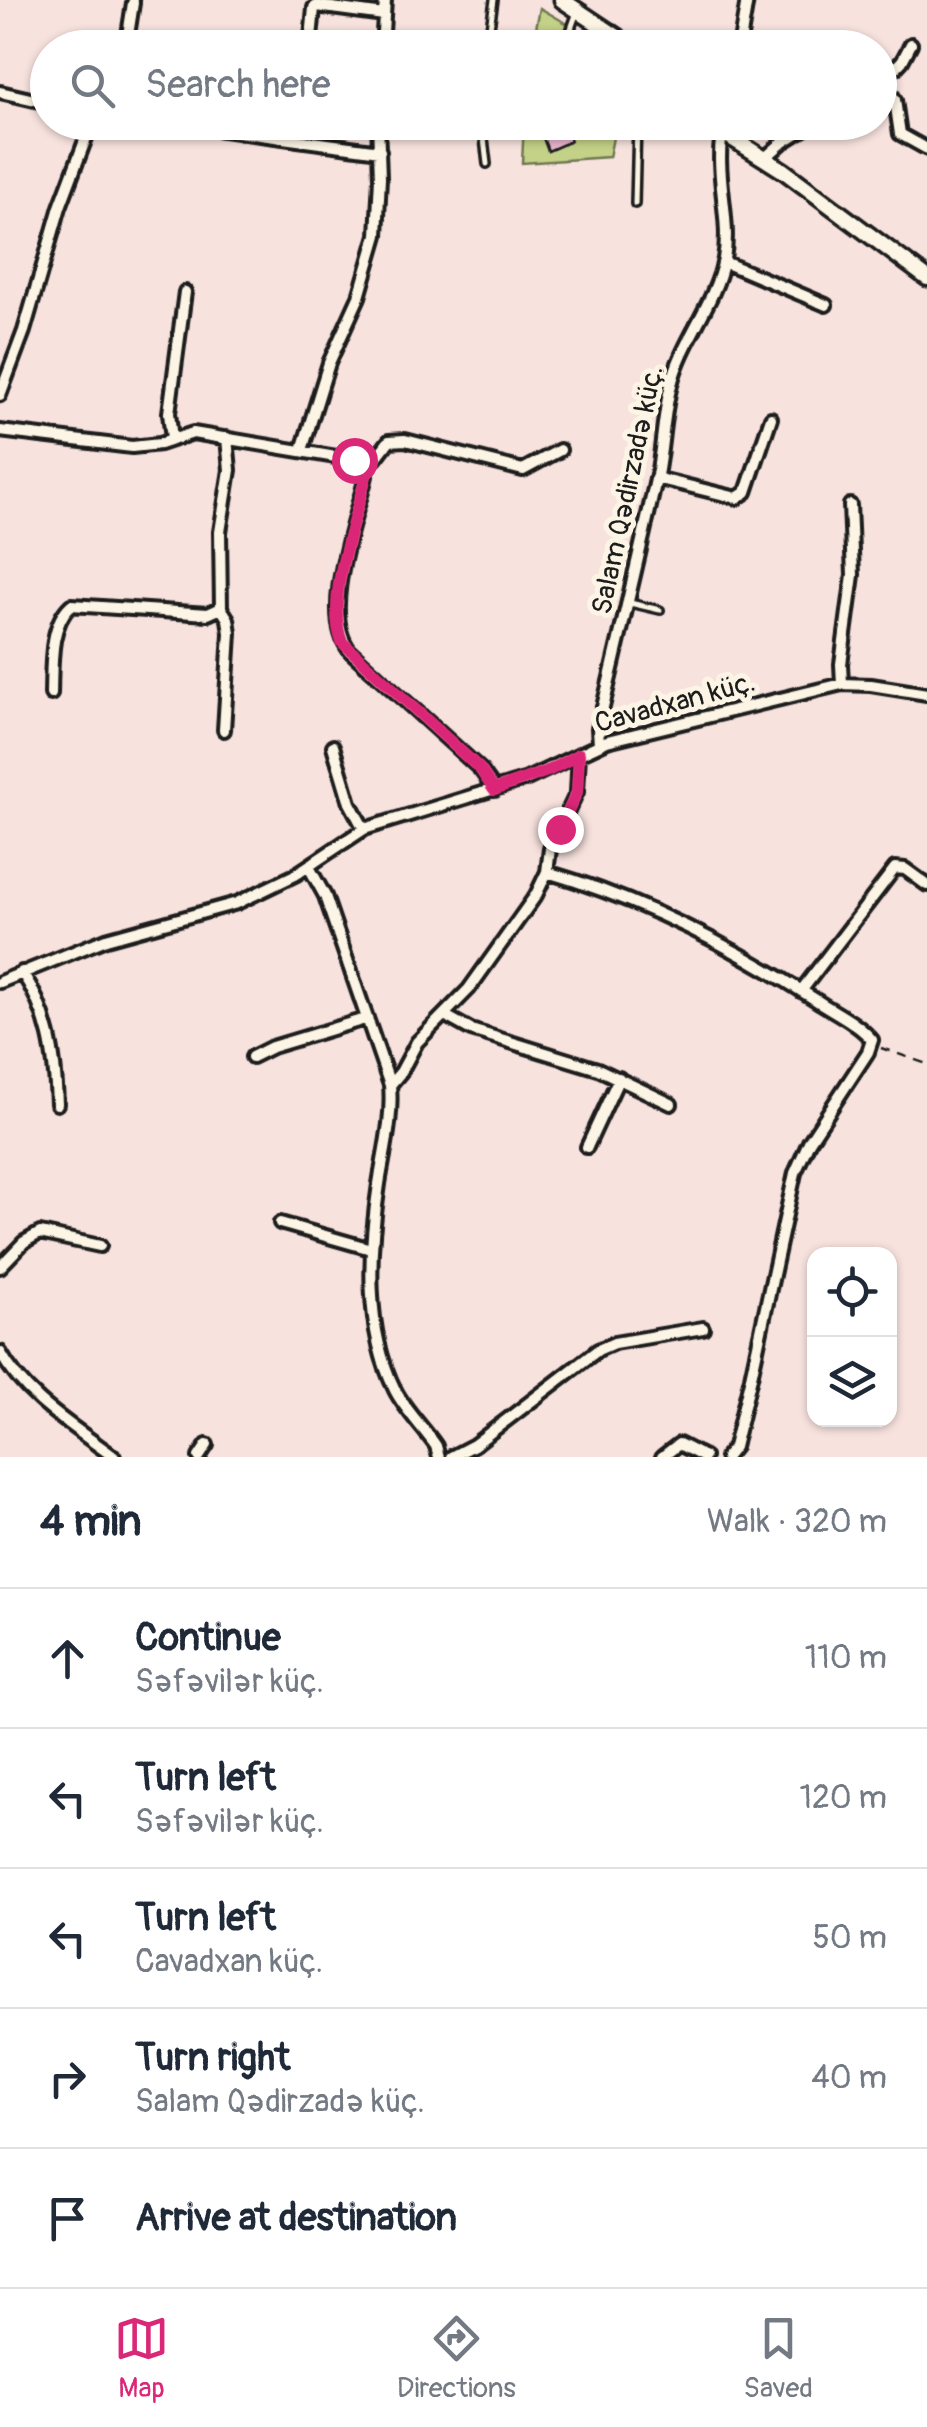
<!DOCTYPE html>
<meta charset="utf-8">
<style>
:root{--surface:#fff;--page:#f2f2f3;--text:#1f2937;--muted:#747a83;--line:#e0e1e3;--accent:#db2777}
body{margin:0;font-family:Pangolin,sans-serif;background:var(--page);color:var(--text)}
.controls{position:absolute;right:30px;bottom:30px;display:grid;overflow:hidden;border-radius:20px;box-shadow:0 2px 8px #0004}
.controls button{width:90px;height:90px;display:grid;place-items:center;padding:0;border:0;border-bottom:2px solid var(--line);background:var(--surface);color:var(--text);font:50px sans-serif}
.stop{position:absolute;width:30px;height:30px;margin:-22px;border:8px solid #db2777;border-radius:50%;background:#fff}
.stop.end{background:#db2777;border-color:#fff;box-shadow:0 2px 10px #0008}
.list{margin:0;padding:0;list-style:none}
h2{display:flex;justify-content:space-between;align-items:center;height:130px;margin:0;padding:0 40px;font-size:42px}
h2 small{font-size:32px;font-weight:400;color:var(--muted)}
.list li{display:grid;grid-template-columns:65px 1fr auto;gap:30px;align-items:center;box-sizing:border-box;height:140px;padding:0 40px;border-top:2px solid var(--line)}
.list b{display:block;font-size:38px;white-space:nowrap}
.list p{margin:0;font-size:32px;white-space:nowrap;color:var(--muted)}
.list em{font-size:32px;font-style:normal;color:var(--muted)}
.icon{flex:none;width:55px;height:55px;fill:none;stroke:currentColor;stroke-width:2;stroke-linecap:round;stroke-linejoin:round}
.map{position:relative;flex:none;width:927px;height:1457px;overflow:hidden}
.search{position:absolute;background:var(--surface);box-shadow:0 2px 8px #0004;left:30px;right:30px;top:30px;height:110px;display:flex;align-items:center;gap:25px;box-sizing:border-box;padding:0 35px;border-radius:55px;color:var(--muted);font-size:38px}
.sheet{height:830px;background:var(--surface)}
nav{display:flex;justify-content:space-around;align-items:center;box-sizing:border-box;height:140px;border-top:2px solid var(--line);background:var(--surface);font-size:28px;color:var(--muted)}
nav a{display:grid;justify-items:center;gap:5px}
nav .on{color:var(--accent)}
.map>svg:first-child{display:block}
.green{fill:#c3d287;stroke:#707752;stroke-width:2.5}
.building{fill:#ecb6cf;stroke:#1c1c1c;stroke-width:2.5}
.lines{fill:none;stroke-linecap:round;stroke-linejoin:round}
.lane-casing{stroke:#1c1c1c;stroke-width:12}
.street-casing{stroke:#1c1c1c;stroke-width:18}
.secondary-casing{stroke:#1c1c1c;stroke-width:21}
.path{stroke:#1c1c1c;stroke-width:2.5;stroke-dasharray:10 8;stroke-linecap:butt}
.lane{stroke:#fcf5e5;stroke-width:5}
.street{stroke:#fcf5e5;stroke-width:10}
.secondary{stroke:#fcf5e5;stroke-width:14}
.route{stroke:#db2777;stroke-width:12}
.labels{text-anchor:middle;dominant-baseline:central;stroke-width:10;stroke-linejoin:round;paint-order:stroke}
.street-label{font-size:28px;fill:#1c1c1c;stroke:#fcf5e5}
</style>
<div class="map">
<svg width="927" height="1457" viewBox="0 0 927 1457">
<rect width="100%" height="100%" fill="#f7e2de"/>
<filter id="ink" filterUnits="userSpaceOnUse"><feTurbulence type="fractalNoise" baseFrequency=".01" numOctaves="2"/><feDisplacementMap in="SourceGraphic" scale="20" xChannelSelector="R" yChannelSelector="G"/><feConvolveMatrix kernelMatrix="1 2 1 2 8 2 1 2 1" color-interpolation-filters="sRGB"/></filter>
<g filter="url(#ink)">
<path class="green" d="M540,8L607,47L532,48Z
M524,123H616L609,157L522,163Z"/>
<path class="building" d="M558,122H564L571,141L548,151L540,130Z"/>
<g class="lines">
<g class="lane-casing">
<path id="lane" d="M487,48L494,0
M564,48L577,12
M381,123L479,126L483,130L487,164
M635,204L637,122
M630,603L660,610"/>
</g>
<g class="street-casing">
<path id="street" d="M126,48L133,3
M310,48L314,8L317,6L384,15
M382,48L385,0
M739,48L747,0
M883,81L902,61L911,44
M880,83L883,81L895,100L900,134L927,149
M0,92L48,103
M163,122L380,151
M765,158L783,142L815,122
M724,262L826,305
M0,395L24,331L60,207L92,122
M0,431L132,447L160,444L193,433L354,460L363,465L366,476C356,520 319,614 350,651L480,769L495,790
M172,439L169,413L185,292
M302,450L329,363L359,297L377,235L380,178L378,122
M363,465L376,458L389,441L405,440L523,470L560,450
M656,478L737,498L746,492L771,418
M221,608L228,619L230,633L224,730
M842,684L841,664L853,575L850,505
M51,694C52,666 49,625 71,605L208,614L221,608L220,532L230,470L227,438
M599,744L598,728C618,644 638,560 657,475C663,445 663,415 671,385C682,340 715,304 724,259C732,216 712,172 724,122
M333,746L350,803L364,829
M309,867L325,896L390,1085C393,1118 384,1152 379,1184C369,1250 364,1328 395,1390C405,1410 423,1427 436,1446L439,1457
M547,872C643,900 732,946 816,1000C834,1012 858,1023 872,1040L868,1052L809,1142L795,1173L751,1377L734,1447L726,1457
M22,972C49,1014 55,1055 57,1104
M0,982L106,939L237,903L295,875L364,829L527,779L607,741L842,684L871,685L927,694
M801,991L895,868L905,869L927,885
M444,1015L471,1030L598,1069L671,1104
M252,1057L272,1047L365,1019
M390,1085L401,1072L417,1042L469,989L536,895L547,872L550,849L577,792L579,754
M587,1147L619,1078
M280,1223L371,1249
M0,1267L24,1242L40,1233L100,1246
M0,1352C25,1398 73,1426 114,1457
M199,1457L207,1445
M451,1457L474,1445L598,1350L614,1343L703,1328
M662,1457L679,1444L704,1457"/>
</g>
<g class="secondary-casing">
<path id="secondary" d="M562,0L634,48
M714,127L784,171L927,278"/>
</g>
<path class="path" d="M881,1048L927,1064"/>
<use href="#lane" class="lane"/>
<use href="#street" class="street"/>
<use href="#secondary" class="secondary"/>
</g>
</g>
<g class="lines" filter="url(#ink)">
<path class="route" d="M354,460L363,465L366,476C355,521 325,599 342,642L480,769L494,790L550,770L579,754L577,792L560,829"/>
</g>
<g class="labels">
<g class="street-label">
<text transform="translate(628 490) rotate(-78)">Salam Qədirzadə küç.</text>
<text transform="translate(675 703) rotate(-15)">Cavadxan küç.</text>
</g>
</g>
</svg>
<div class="controls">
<button><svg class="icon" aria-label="locate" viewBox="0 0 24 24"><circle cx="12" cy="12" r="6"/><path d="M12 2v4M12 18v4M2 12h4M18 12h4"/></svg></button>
<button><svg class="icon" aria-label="layers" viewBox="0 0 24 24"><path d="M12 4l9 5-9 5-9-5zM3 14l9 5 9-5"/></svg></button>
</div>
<div class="stop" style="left:354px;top:460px"></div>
<div class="stop end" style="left:560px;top:829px"></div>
<div class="search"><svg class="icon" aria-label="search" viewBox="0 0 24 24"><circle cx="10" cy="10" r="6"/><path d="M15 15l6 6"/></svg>Search here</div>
</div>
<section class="sheet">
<h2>4 min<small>Walk · 320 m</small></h2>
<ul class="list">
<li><svg class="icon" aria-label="ahead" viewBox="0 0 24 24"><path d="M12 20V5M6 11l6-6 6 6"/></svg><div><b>Continue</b><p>Səfəvilər küç.</p></div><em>110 m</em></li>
<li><svg class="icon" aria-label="left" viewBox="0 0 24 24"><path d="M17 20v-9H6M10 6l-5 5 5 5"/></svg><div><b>Turn left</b><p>Səfəvilər küç.</p></div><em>120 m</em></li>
<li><svg class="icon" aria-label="left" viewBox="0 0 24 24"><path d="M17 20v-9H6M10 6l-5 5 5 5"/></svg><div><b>Turn left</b><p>Cavadxan küç.</p></div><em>50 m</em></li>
<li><svg class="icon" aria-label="right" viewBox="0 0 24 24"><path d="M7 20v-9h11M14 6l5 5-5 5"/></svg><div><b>Turn right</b><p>Salam Qədirzadə küç.</p></div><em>40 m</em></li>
<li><svg class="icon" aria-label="arrive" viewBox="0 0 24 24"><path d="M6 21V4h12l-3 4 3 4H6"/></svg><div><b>Arrive at destination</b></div></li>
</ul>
</section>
<nav>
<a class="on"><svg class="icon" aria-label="map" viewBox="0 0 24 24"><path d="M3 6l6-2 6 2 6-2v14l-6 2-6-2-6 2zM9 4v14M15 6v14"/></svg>Map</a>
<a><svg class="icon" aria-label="directions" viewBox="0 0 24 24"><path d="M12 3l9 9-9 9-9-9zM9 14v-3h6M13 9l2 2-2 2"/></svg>Directions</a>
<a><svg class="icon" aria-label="saved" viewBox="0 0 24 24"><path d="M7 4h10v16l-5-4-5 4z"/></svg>Saved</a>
</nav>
